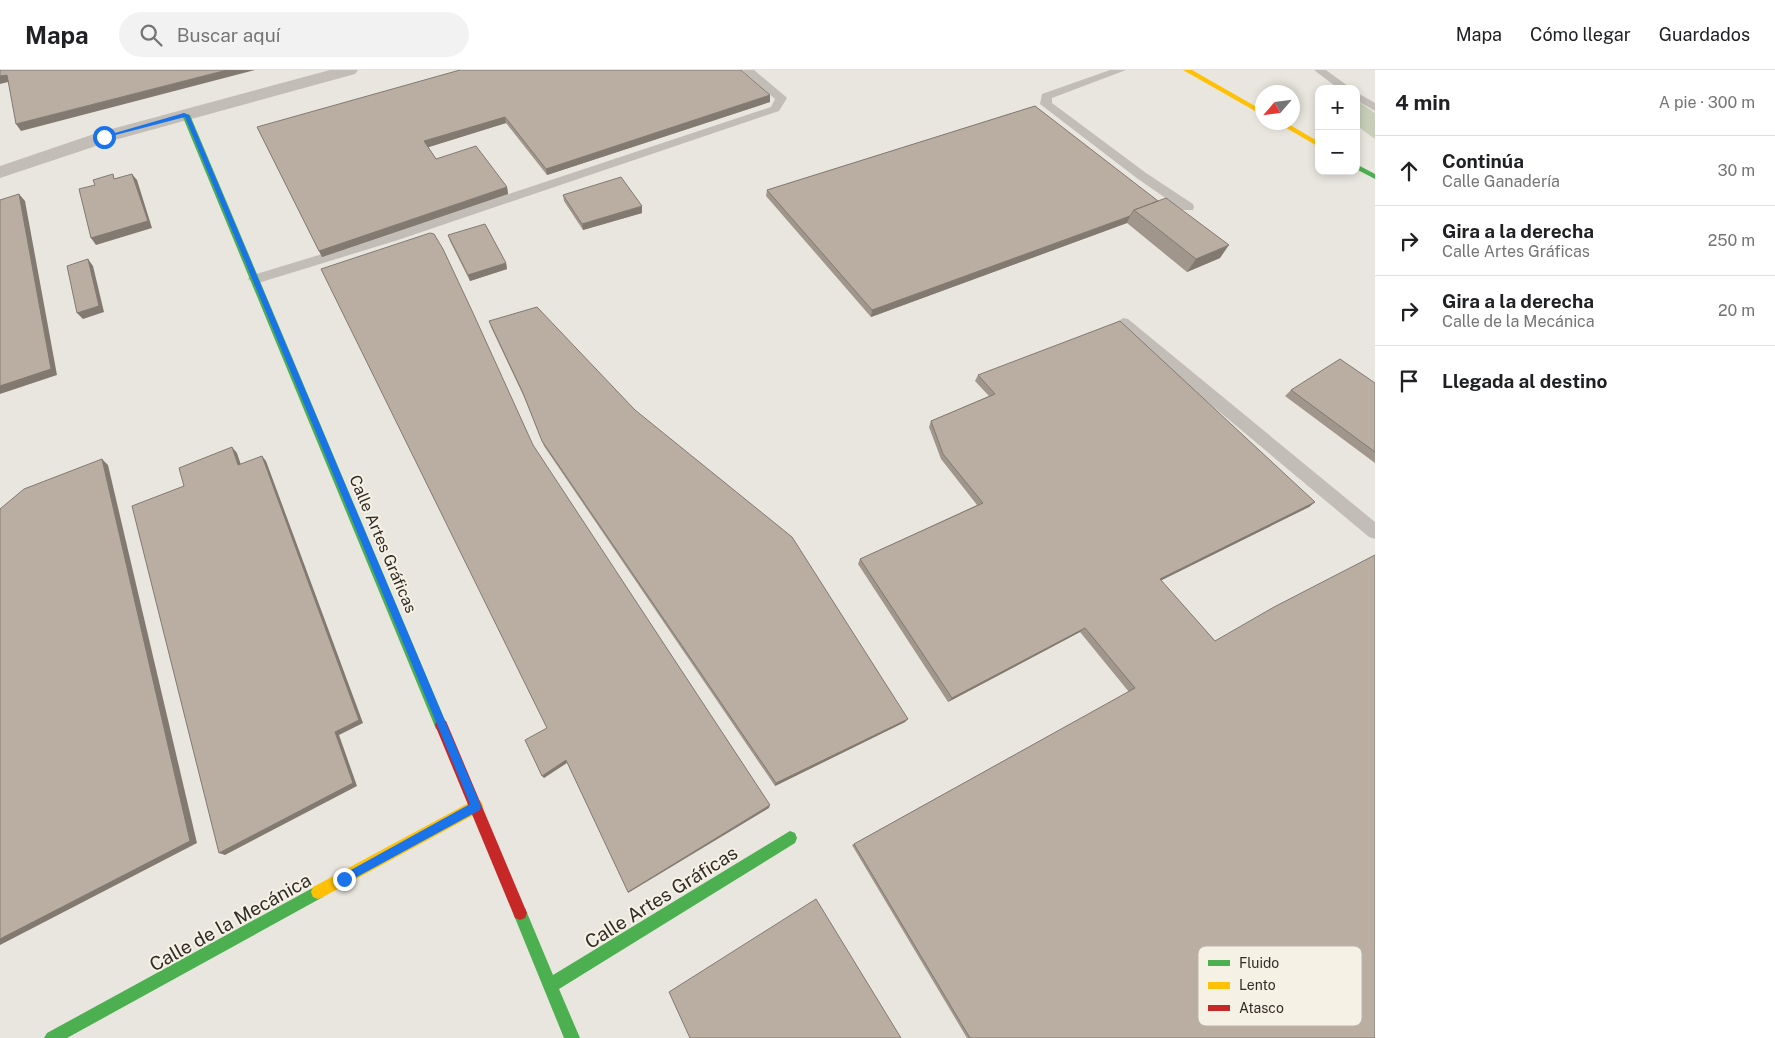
<!DOCTYPE html>
<html lang="es">
<meta charset="utf-8">
<style>
:root{--surface:#fff;--page:#f2f2f2;--text:#202124;--muted:#757577;--line:#e0e0e0}
body{margin:0;font-family:"Public Sans",sans-serif;background:var(--page);color:var(--text)}
.controls{position:absolute;right:15px;top:15px;display:grid;overflow:hidden;border-radius:10px;box-shadow:0 2px 8px #0003}
.controls button{width:45px;height:45px;display:grid;place-items:center;padding:0;border:0;border-bottom:1px solid var(--line);background:var(--surface);color:var(--text);font:25px sans-serif}
.compass{position:absolute;left:1255px;top:15px;width:45px;height:45px;border-radius:50%;background:var(--surface);box-shadow:0 2px 8px #0003;rotate:242deg}
.stop{position:absolute;width:15px;height:15px;margin:-11px;border:4px solid #1a73e8;border-radius:50%;background:#fff}
.stop.end{background:#1a73e8;border-color:#fff;box-shadow:0 1px 5px #0008}
.list{margin:0;padding:0;list-style:none}
h2{display:flex;justify-content:space-between;align-items:center;height:65px;margin:0;padding:0 20px;font-size:21px}
h2 small{font-size:16px;font-weight:400;color:var(--muted)}
.list li{display:grid;grid-template-columns:32px 1fr auto;gap:15px;align-items:center;box-sizing:border-box;height:70px;padding:0 20px;border-top:1px solid var(--line)}
.list b{display:block;font-size:19px;white-space:nowrap}
.list p{margin:0;font-size:16px;white-space:nowrap;color:var(--muted)}
.list em{font-size:16px;font-style:normal;color:var(--muted)}
.icon{flex:none;width:28px;height:28px;fill:none;stroke:currentColor;stroke-width:2;stroke-linecap:round;stroke-linejoin:round}
.map{position:relative;flex:none;width:1375px;height:968px;overflow:hidden}
header{display:flex;align-items:center;gap:30px;box-sizing:border-box;height:70px;padding:0 25px;background:var(--surface);border-bottom:1px solid var(--line)}
header strong{font-size:24px}
nav{display:flex;gap:28px;margin-inline-start:auto;font-size:18px}
.search{width:350px;height:45px;background:var(--page);display:flex;align-items:center;gap:12px;box-sizing:border-box;padding:0 18px;border-radius:28px;color:var(--muted);font-size:19px}
main{display:flex}
aside{flex:1;background:var(--surface)}
.map>svg:first-child{display:block}
.green{fill:#c6ceb9}
.lines{fill:none;stroke-linecap:round;stroke-linejoin:round}
.lane{fill:#c2beb7;fill-rule:evenodd}
.street{fill:#c2beb7;fill-rule:evenodd}
.fast{fill:#4caf50;fill-rule:evenodd}
.slow{fill:#ffc107;fill-rule:evenodd}
.jam{fill:#c62828;fill-rule:evenodd}
.wall{fill:#a0968b}
.shaded-wall{fill:#827a71}
.building{fill:#baaea2;stroke:#827a71}
.route{fill:#1a73e8}
.labels{text-anchor:middle;dominant-baseline:central;stroke-width:4;stroke-linejoin:round;paint-order:stroke}
.street-label{font-size:16px;fill:#312c26;stroke:#f6f1e5}
.near-street-label{font-size:19px;fill:#312c26;stroke:#f6f1e5}
.key{fill:#f6f1e5;stroke:#bbb6ac;stroke-width:1}
.key-label{font-size:14px;fill:#312c26}
</style>
<header>
<strong>Mapa</strong>
<div class="search"><svg class="icon" aria-label="search" viewBox="0 0 24 24"><circle cx="10" cy="10" r="6"/><path d="M15 15l6 6"/></svg>Buscar aquí</div>
<nav><a>Mapa</a><a>Cómo llegar</a><a>Guardados</a></nav>
</header>
<main>
<div class="map">
<svg width="1375" height="968" viewBox="0 0 1375 968">
<rect width="100%" height="100%" fill="#e8e6de"/>
<path class="green" d="M1356,30L1375,43V69L1356,55Z"/>
<g class="lines">
<path class="lane" d="M742,0H754L785,26L787,28L779,41L398,170L255,214L248,209L250,206L388,164L771,37L775,29Z
M1110,0H1126L1052,28V33L1146,103L1193,134L1194,137L1193,140H1183L1138,109L1040,34L1042,24Z
M1314,0H1326L1352,19H1339Z
M1356,22L1375,33V41L1356,30Z
M1123,248L1128,249L1375,452V469L1369,467L1118,257L1116,253Z"/>
<path class="street" d="M330,0H358L355,4L111,71L0,108V96L97,63Z"/>
<path class="fast" d="M183,43L190,45L447,655L446,659L441,661L436,659L182,45Z
M1356,94L1375,104V109L1356,99Z
M790,761L795,763L797,768L795,773L559,919L580,968H564L513,843L515,838L520,836L525,838L553,905Z
M318,815L323,817L325,822L323,827L67,968H44L47,963Z"/>
<path class="slow" d="M1183,0H1192L1262,40V45Z
M1276,52H1285L1319,72V77Z
M476,729L481,731L483,736L481,741L323,827L318,829L313,827L311,822L313,817Z"/>
<path class="jam" d="M441,649L446,651L527,843L525,848L520,850L515,848L435,655L436,651Z"/>
</g>
<path class="wall" d="M770,32L547,105L506,53L428,77L436,89L507,117L508,124L322,187L257,57Z
M1035,36L1220,188L1187,202L1127,153L871,247L766,126L767,120Z
M563,125L642,143L583,160L564,131Z
M448,165L506,193L507,199L470,211L450,171Z
M489,251L905,652L775,716L544,376L525,329L491,257Z
M978,305L1315,432L1309,437L1161,510L1375,968H967L852,775L1129,622L1080,562L948,632L858,494L860,489L977,435L941,389L929,357L931,351L989,326L975,311Z
M1375,313V393L1285,326L1291,320Z"/>
<path class="shaded-wall" d="M227,0H255L21,61L16,54Z
M7,5L12,11L0,14V6Z
M770,25V32L547,105L546,99Z
M505,47L506,53L426,78L424,71Z
M132,104L137,110L152,158L96,175L91,168Z
M507,117L508,124L322,187L319,181Z
M19,124L25,131L57,305L0,324V316Z
M642,136V143L583,160L582,154Z
M1130,146L1127,153L871,247L872,240Z
M1229,175L1220,188L1187,202L1196,189Z
M88,189L93,196L104,242L83,249L77,243Z
M506,193L507,199L470,211L468,205Z
M232,377L237,383L243,401L238,395Z
M262,386L266,391L363,653L339,665L357,716L225,785L219,783L335,662Z
M102,389L108,395L197,773L0,875V869Z
M1315,432L1309,437L1154,514L1160,509Z
M1085,558L1080,562L948,632L952,628Z
M908,649L905,652L775,716L776,713Z
M566,690L567,693L544,708L542,706Z
M770,735L769,738L628,823V822Z"/>
<path class="building" d="M0,0H227L16,54L7,5L0,6Z
M460,0H741L770,25L546,99L505,47L424,71L436,89L476,76L507,117L319,181L257,57Z
M1035,36L1158,131L1134,140L1130,146L872,240L767,120Z
M113,104L114,109L132,104L148,151L91,168L79,119L95,115L93,110Z
M621,107L642,136L582,154L563,125Z
M19,124L51,299L0,316V130Z
M1166,128L1229,175L1196,189L1134,140Z
M485,154L506,193L468,205L448,165Z
M430,163L434,164L443,179L473,243L533,375L770,735L628,822L566,690L542,706L525,670L547,658L321,199Z
M88,189L99,236L77,243L67,196Z
M537,237L635,340L792,467L908,649L776,713L542,371L523,323L489,251Z
M1120,251L1315,432L1160,509L1215,571L1274,537L1375,485V968H970L854,774L1135,618L1085,558L952,628L860,489L983,433L943,384L931,351L995,324L978,305Z
M1340,289L1375,313V382L1291,320Z
M232,377L238,395L262,386L359,650L335,662L353,713L219,783L132,436L184,416L179,398Z
M102,389L190,771L0,869V439L24,419Z
M816,829L901,968H690L669,922Z"/>
<path class="route" d="M184,43L189,45L481,736L480,740L344,814L339,809L340,806L470,734L185,47L104,68L101,67Z"/>
<g class="labels">
<g class="street-label">
<text transform="translate(383 474) rotate(67)">Calle Artes Gráficas</text>
</g>
<g class="near-street-label">
<text transform="translate(661 827) rotate(-32)">Calle Artes Gráficas</text>
<text transform="translate(230 852) rotate(-29)">Calle de la Mecánica</text>
</g>
</g>
<rect x="1198" y="876" width="164" height="80" rx="8" class="key"/>
<rect x="1208" y="890" width="22" height="6" fill="#4caf50"/>
<rect x="1208" y="912" width="22" height="7" fill="#ffc107"/>
<rect x="1208" y="935" width="22" height="6" fill="#c62828"/>
<g class="key-label">
<text x="1239" y="898">Fluido</text>
<text x="1239" y="920">Lento</text>
<text x="1239" y="943">Atasco</text>
</g>
</svg>
<div class="controls">
<button>+</button>
<button>−</button>
</div>
<svg class="compass" viewBox="-18 -18 36 36"><path d="M0-13l5 13h-10z" fill="#e53935"/><path d="M0 13l5-13h-10z" fill="#757577"/></svg>
<div class="stop" style="left:104px;top:67px"></div>
<div class="stop end" style="left:344px;top:809px"></div>
</div>
<aside>
<h2>4 min<small>A pie · 300 m</small></h2>
<ul class="list">
<li><svg class="icon" aria-label="ahead" viewBox="0 0 24 24"><path d="M12 20V5M6 11l6-6 6 6"/></svg><div><b>Continúa</b><p>Calle Ganadería</p></div><em>30 m</em></li>
<li><svg class="icon" aria-label="right" viewBox="0 0 24 24"><path d="M7 20v-9h11M14 6l5 5-5 5"/></svg><div><b>Gira a la derecha</b><p>Calle Artes Gráficas</p></div><em>250 m</em></li>
<li><svg class="icon" aria-label="right" viewBox="0 0 24 24"><path d="M7 20v-9h11M14 6l5 5-5 5"/></svg><div><b>Gira a la derecha</b><p>Calle de la Mecánica</p></div><em>20 m</em></li>
<li><svg class="icon" aria-label="arrive" viewBox="0 0 24 24"><path d="M6 21V4h12l-3 4 3 4H6"/></svg><div><b>Llegada al destino</b></div></li>
</ul>
</aside>
</main>
